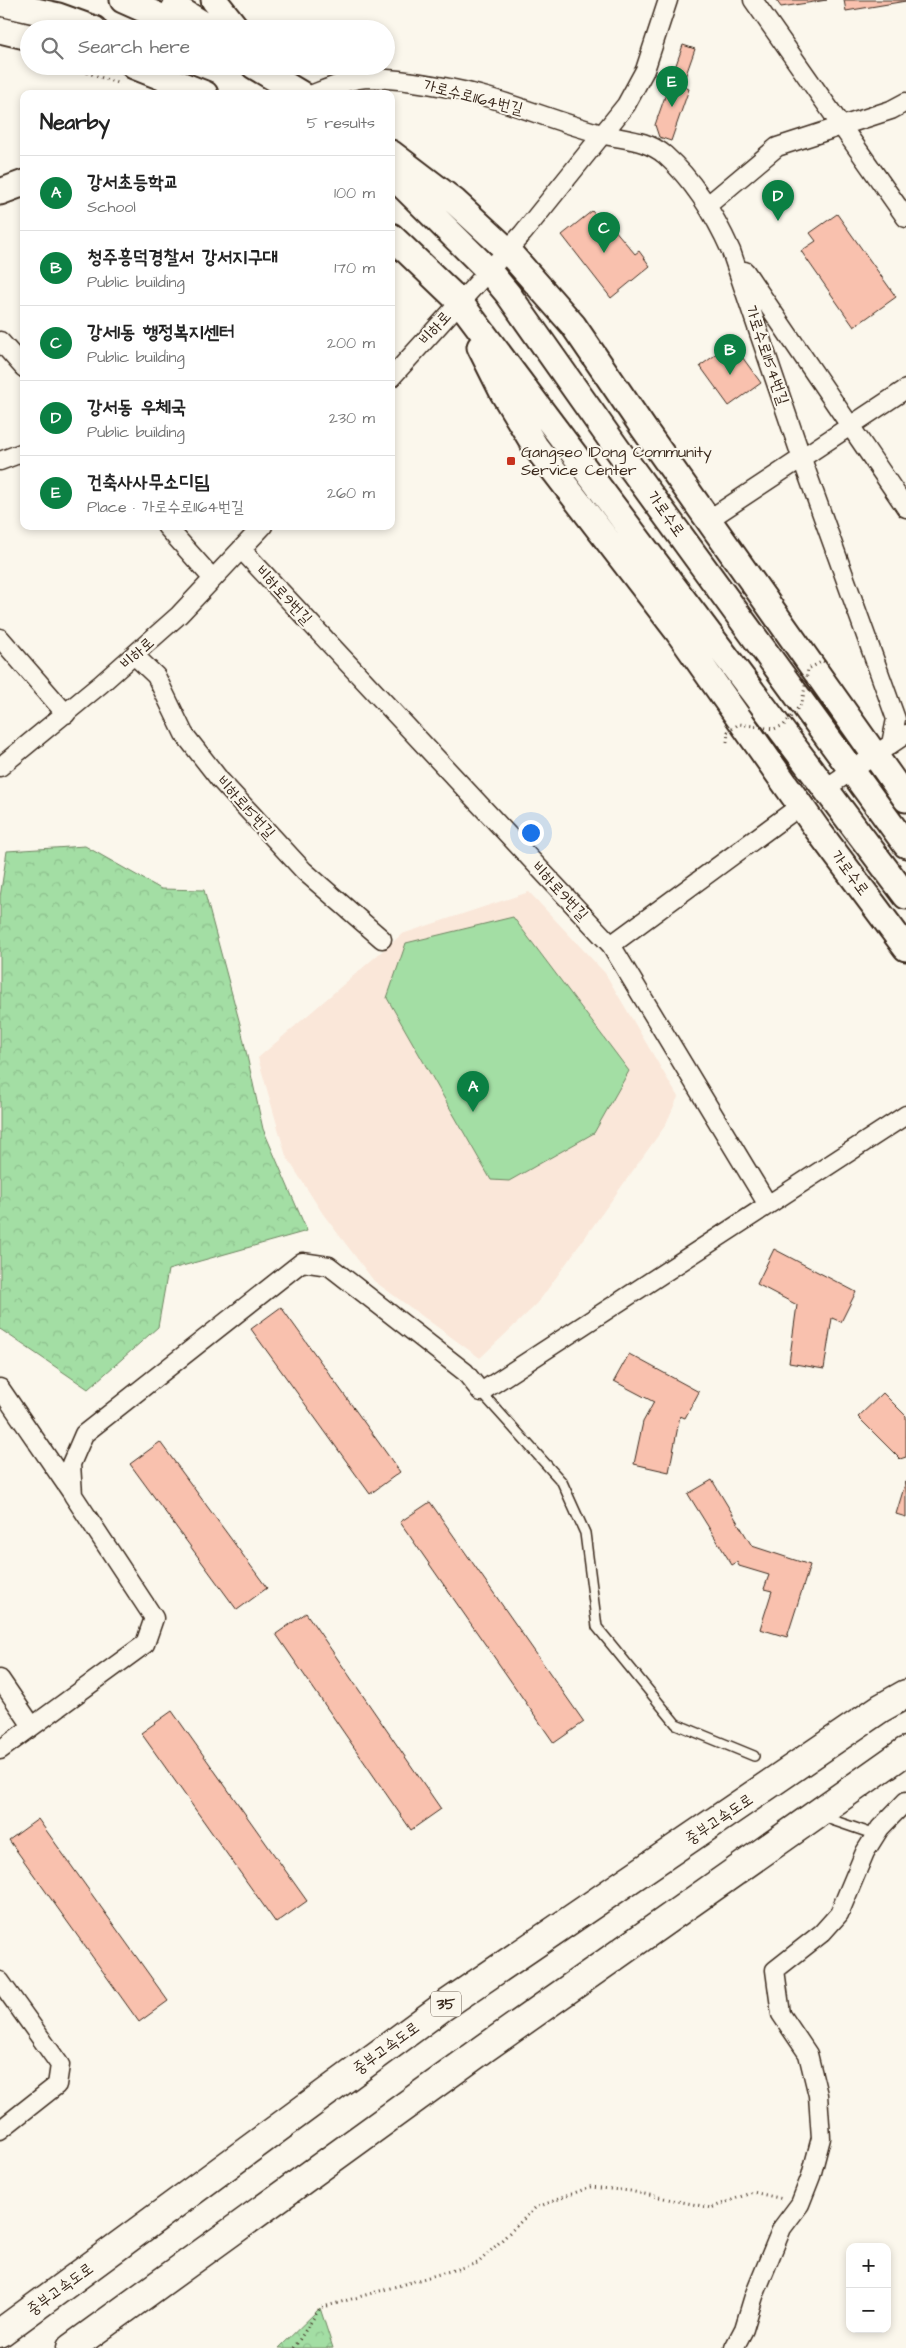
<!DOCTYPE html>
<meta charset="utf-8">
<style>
:root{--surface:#fff;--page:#f2f2f2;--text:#222;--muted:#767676;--line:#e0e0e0;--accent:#0b8043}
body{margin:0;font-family:"Architects Daughter","Poor Story",sans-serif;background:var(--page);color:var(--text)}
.controls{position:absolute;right:15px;bottom:15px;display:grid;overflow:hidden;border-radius:10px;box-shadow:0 2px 8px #0003}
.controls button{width:45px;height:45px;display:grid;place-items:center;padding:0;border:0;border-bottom:1px solid var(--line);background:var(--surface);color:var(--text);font:25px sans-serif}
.you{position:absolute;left:530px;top:832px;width:18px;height:18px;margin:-12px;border:4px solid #fff;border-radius:50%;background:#1a73e8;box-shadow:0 0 0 8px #1a73e833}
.badge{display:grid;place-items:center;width:32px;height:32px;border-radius:50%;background:var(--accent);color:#fff;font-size:16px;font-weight:700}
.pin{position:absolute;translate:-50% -41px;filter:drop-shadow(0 1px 2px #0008)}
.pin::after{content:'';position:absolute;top:26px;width:18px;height:15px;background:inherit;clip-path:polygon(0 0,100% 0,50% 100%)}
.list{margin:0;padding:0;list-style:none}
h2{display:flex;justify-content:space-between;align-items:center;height:65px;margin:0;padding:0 20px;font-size:21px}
h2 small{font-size:16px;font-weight:400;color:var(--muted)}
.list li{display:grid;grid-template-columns:32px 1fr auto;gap:15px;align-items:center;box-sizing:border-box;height:75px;padding:0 20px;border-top:1px solid var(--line)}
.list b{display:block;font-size:19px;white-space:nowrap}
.list p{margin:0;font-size:16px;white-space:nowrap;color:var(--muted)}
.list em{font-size:16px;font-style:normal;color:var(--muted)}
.icon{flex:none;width:28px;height:28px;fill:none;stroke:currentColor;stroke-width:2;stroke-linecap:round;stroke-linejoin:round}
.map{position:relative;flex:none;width:906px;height:2348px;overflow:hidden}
.search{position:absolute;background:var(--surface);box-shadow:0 2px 8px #0003;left:20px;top:20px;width:375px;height:55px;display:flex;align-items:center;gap:12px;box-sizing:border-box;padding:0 18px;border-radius:28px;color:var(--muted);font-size:19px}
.panel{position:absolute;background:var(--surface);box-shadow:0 2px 8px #0003;left:20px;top:90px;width:375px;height:440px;border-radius:10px}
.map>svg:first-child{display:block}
.built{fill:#fae7d9}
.grass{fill:#a3dea4;stroke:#6f8461}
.forest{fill:url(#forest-crowns);stroke:#6f8461}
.building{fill:#f9c1ae;stroke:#3b2a1e}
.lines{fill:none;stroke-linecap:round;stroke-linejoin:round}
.lane-casing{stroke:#3b2a1e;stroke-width:12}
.street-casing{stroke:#3b2a1e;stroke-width:21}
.secondary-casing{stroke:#3b2a1e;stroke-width:29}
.highway-casing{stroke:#3b2a1e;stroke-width:31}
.path{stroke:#3b2a1e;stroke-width:3;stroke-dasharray:1 4;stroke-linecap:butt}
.lane{stroke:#fbf7ec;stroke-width:9}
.street{stroke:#fbf7ec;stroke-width:18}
.secondary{stroke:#fbf7ec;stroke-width:25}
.highway{stroke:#fbf7ec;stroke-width:28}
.path-bridge{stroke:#3b2a1e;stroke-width:3;stroke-dasharray:1 4;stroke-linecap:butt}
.poi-dot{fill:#c8321e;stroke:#fbf7ec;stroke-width:2}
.labels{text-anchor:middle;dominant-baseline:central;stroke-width:4;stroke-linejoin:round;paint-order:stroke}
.shield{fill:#fbf7ec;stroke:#75685c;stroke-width:1}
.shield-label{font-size:15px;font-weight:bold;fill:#3b2a1e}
.street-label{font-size:16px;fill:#3b2a1e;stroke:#fbf7ec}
.poi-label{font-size:16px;fill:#3b2a1e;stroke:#fbf7ec;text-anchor:start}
</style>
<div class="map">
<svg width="906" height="2348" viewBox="0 0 906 2348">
<defs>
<pattern id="forest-crowns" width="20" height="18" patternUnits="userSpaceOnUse" patternTransform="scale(1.25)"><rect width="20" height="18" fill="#a3dea4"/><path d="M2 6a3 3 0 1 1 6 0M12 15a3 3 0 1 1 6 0" fill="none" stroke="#8dbf8d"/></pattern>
</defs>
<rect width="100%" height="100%" fill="#fbf7ec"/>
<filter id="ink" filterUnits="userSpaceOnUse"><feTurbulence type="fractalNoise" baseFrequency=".02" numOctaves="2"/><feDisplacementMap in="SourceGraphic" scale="10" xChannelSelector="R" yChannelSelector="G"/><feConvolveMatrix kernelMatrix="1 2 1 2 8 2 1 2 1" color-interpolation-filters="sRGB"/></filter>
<g filter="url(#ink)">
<path class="built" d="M529,892L605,973L678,1097L665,1126L537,1304L480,1358L374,1281L323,1214L286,1156L258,1058L402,934Z"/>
<path class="grass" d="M513,917L629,1071L594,1133L509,1181L491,1180L387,998L406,943Z"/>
<path class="forest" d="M85,846L161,889L204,890L240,1024L263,1129L307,1231L168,1270L158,1327L88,1389L0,1329V897L7,851Z
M320,2308L333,2348H279Z"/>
<path class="building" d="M776,0H827L781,7Z
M844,0H906V1L846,11Z
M683,45L695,49L682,86L689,89L671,141L659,137L655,125Z
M592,211L604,225L608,222L635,254L639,251L650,266L611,298L562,235Z
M837,214L896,297L854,327L801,251L816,241L810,233Z
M732,343L761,383L729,406L700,366Z
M774,1249L856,1292L841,1322L832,1318L824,1369L789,1363L797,1305L757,1284Z
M281,1307L400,1472L370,1494L251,1329Z
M629,1354L699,1392L685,1418L680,1416L669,1472L634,1464L643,1422L654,1402L614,1381Z
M883,1393L906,1416V1457L900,1459L858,1417Z
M160,1442L267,1588L237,1610L130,1464Z
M712,1480L752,1546L810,1565L787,1637L760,1629L772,1591L764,1589L769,1575L739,1566L737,1562L732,1565L688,1494Z
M906,1481V1517L896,1514Z
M430,1502L584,1722L554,1743L400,1522Z
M306,1613L441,1809L411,1830L276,1634Z
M172,1711L307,1901L276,1923L141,1733Z
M38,1819L168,2001L139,2022L9,1840Z"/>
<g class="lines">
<g class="lane-casing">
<path id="lane" d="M481,1392L562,1482L585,1533L597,1627L676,1724L754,1756
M832,1820L876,1835"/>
</g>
<g class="street-casing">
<path id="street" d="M753,0L906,218
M313,94C331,87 351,78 371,78C406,79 456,88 490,98C527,109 564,124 602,134C624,140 646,139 665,155C695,182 715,215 731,251L802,459L896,719L891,744
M708,205L777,147L891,110L906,102
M745,271L906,508
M0,341L24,368
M391,378L523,233L626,105L645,70L668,0
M0,461L24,452
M708,520L906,389
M166,526L213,579
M241,549L611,945L768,1205
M0,638L66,714
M134,655L156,676L184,734L220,780L304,871L382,939
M0,767L101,684L179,615L263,526
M826,788L906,734
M611,945L800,806
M0,1388L72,1493
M0,1679L32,1726
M0,1750L145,1644L154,1618L73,1495L71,1464L84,1434L302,1262L329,1266L465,1372L481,1392L906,1115
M0,1981L60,2065L57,2085L0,2130
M734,2348L744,2329L754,2296L782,2228L800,2204L811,2176L821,2138L818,2095L808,2054L781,2014L775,1970L822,1933L839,1914L865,1852L880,1828L906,1801"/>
</g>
<g class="secondary-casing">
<path id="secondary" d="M123,0L188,29
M214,0L237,29
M0,3L58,16L94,29
M175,7L211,29
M0,30L29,37
M134,66L205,94
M254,66L301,94
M391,153L454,201L507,250L573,325L644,429L906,799
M391,174L488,270L508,294L618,450L906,845
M0,192L24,183
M391,236L459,301L906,896
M480,347L503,393L535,446L678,632L817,829L906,948"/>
</g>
<g class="highway-casing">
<path id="highway" d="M0,2333L441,2008L881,1708L906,1694
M71,2348L485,2048L906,1751"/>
</g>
<path class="path" d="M68,66L120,84
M294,2348L320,2308L478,2263L535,2208L590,2187L630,2191L711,2208L753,2192L783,2199"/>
<use href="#lane" class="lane"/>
<use href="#street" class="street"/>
<use href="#secondary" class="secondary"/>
<use href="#highway" class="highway"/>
<path class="path-bridge" d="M727,742L728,732L739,724L774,729L784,725L802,703L808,669L823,661L831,666"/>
</g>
</g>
<rect class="poi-dot" x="506" y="456" width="10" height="10" rx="2.5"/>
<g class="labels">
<rect class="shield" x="431" y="1991.5" width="30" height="25" rx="4"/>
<g class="shield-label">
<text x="446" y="2004">35</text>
</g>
<g class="street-label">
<text transform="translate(473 97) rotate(14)">가로수로1164번길</text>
<text transform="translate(435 328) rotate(-48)">비하로</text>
<text transform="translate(767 355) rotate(71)">가로수로1154번길</text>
<text transform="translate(666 514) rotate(54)">가로수로</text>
<text transform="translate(284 595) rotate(47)">비하로9번길</text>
<text transform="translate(137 653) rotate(-42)">비하로</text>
<text transform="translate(246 807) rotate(48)">비하로15번길</text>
<text transform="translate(850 873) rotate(53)">가로수로</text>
<text transform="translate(560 891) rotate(47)">비하로9번길</text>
<text transform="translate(719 1819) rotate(-34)">중부고속도로</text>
<text transform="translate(386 2048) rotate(-36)">중부고속도로</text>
<text transform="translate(60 2289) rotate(-36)">중부고속도로</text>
</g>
<g class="poi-label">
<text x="521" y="452">Gangseo 1Dong Community<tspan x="521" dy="18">Service Center</tspan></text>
</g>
</g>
</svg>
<div class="controls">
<button>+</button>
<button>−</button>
</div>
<div class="you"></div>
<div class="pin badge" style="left:473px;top:1112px">A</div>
<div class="pin badge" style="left:730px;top:375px">B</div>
<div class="pin badge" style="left:604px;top:253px">C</div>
<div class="pin badge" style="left:778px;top:221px">D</div>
<div class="pin badge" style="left:672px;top:107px">E</div>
<div class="search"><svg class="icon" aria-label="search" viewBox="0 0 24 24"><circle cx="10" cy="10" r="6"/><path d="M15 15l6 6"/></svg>Search here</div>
<section class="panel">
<h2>Nearby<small>5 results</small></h2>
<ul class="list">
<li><span class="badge">A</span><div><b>강서초등학교</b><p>School</p></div><em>100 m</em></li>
<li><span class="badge">B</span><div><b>청주흥덕경찰서 강서지구대</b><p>Public building</p></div><em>170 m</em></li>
<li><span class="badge">C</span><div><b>강서1동 행정복지센터</b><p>Public building</p></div><em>200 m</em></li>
<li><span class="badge">D</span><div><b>강서동 우체국</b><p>Public building</p></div><em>230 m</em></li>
<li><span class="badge">E</span><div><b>건축사사무소디딤</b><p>Place · 가로수로1164번길</p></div><em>260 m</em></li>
</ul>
</section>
</div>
